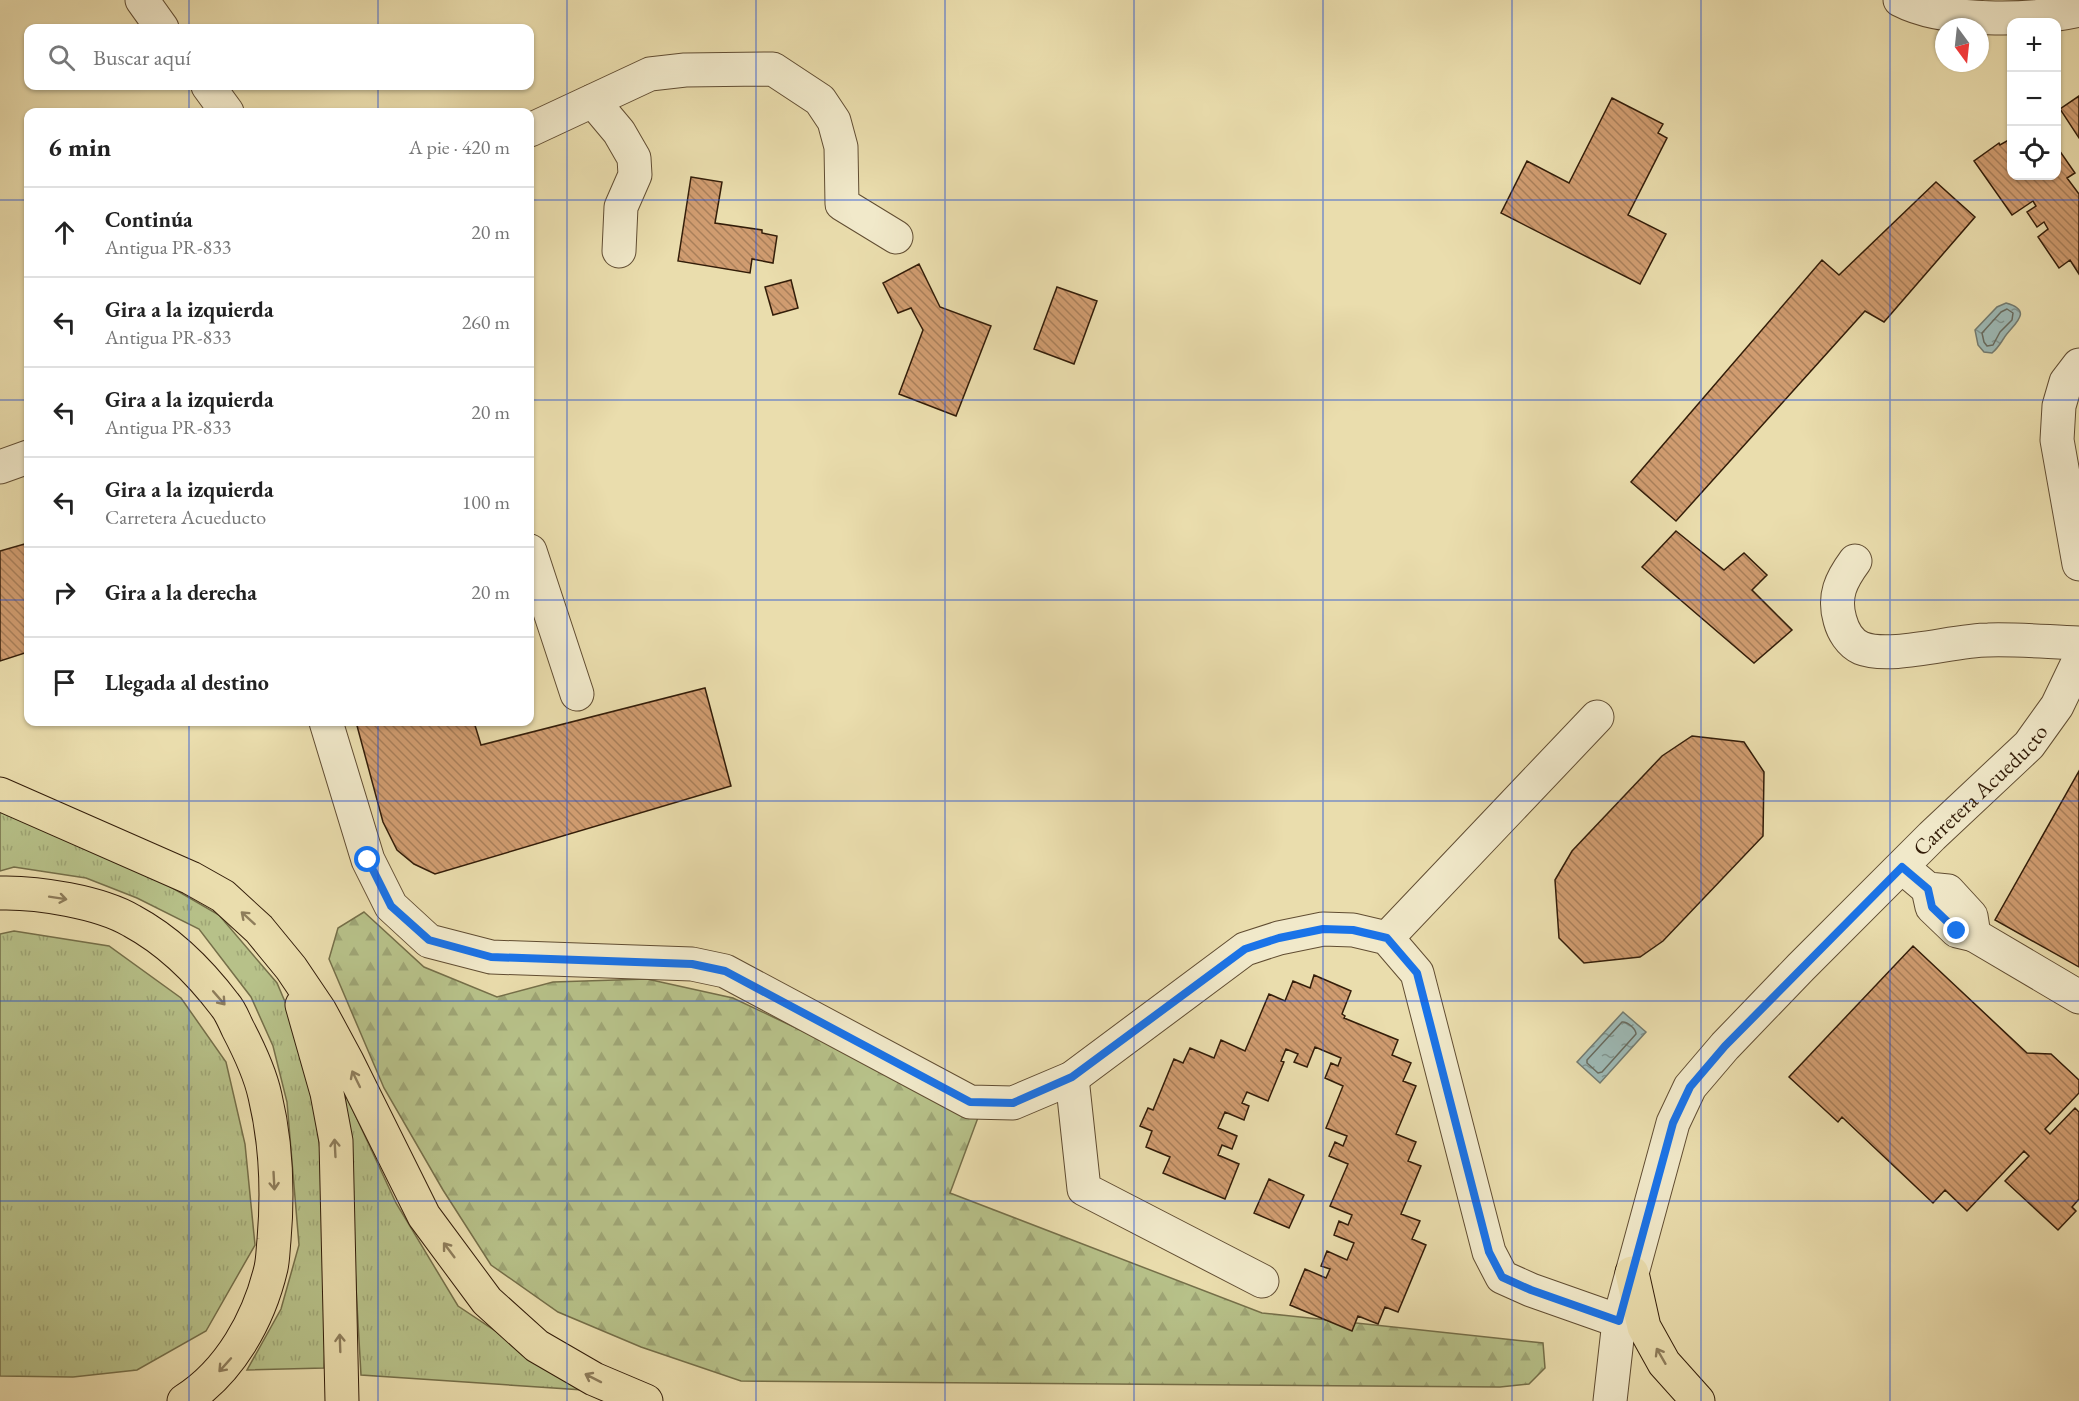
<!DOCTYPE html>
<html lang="es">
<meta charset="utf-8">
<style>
:root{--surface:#fff;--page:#f2f2f2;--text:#222;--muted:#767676;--line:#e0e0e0}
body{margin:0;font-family:"EB Garamond",serif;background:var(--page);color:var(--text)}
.controls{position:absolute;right:18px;top:18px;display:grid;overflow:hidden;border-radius:12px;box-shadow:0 2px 4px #0004}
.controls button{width:54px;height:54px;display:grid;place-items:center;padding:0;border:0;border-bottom:2px solid var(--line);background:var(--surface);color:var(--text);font:30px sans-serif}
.compass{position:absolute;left:1935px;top:18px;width:54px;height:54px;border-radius:50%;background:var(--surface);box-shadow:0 2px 4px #0004;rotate:165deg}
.stop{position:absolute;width:18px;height:18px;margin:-14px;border:4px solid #1a73e8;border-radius:50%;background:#fff}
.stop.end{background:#1a73e8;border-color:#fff;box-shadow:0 2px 6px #0008}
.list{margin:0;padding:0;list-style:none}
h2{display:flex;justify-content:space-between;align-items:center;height:78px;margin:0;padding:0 24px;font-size:26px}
h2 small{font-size:20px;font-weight:400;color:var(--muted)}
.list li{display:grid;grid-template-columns:39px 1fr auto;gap:18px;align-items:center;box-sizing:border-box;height:90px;padding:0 24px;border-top:2px solid var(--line)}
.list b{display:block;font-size:22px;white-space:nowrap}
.list p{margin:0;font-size:20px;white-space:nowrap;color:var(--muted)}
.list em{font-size:20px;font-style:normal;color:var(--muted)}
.icon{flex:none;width:33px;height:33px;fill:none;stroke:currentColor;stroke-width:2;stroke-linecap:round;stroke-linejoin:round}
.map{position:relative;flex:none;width:2079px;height:1401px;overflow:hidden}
.search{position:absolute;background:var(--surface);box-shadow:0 2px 4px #0004;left:24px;top:24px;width:510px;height:66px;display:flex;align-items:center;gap:15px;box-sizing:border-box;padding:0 21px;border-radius:12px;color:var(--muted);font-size:22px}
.panel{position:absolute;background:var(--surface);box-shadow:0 2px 4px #0004;left:24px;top:108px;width:510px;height:618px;border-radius:12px}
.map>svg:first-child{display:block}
.grass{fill:url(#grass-tufts);stroke:#756f49;stroke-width:1.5}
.forest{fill:url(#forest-firs);stroke:#756f49;stroke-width:1.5}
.water{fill:url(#water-ripples);stroke:#737b70;stroke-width:1.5}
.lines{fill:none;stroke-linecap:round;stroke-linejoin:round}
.shore{stroke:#686b5f;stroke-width:1.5}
.building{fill:url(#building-back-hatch);stroke:#331d09;stroke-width:1.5}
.minor-casing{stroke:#614d32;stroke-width:35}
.highway-casing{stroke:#331d09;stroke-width:35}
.minor{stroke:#f1e9ca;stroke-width:33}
.highway{stroke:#eaddad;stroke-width:33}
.oneway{stroke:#8e7d5b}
.route{stroke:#1a73e8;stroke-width:8}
.grid{fill:none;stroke:#1d4ed8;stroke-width:1.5;stroke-opacity:0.55}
.labels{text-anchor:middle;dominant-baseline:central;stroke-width:4.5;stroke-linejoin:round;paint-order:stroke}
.street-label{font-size:22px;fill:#331d09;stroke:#f1e9ca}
</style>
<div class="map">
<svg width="2079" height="1401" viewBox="0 0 2079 1401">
<defs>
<pattern id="grass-tufts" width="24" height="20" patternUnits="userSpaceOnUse" patternTransform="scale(1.5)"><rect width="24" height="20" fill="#b7c189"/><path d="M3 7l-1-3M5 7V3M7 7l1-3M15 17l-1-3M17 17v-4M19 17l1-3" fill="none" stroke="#9ea575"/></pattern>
<pattern id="forest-firs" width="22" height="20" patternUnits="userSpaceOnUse" patternTransform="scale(1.5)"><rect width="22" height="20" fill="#b7c189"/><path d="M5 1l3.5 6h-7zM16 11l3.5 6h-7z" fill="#9ea575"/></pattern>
<pattern id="water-ripples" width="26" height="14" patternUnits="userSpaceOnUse" patternTransform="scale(1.5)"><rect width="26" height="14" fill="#9db9b5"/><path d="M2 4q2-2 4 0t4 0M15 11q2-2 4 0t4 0" fill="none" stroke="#819691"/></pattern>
<pattern id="building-back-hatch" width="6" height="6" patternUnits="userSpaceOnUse" patternTransform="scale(1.5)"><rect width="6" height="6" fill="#d09c70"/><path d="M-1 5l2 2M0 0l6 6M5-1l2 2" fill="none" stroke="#a97f5a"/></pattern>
</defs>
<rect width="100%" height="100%" fill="#eaddad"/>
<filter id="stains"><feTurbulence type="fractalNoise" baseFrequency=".00333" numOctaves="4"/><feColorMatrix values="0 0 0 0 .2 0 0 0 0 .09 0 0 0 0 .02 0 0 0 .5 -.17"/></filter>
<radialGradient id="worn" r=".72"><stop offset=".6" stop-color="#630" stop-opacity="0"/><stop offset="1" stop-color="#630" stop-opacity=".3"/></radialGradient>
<path class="grass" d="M0,812L138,868L219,915L277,983L300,1037L313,1098L322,1164L327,1309L324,1368L247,1370L281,1309L299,1245L287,1102L273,1046L251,997L199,929L137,898L86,878L14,867L0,871Z
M14,931L109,946L181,998L226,1062L245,1144L255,1245L206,1331L137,1370L73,1377L0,1376V934Z
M345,1093L396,1203L458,1306L584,1390L361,1375Z"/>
<path class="forest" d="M364,912L424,967L497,997L553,982L647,979L733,998L979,1115L950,1193L1262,1313L1543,1343L1545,1368L1529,1384L1500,1387L741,1381L641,1347L558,1312L491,1265L443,1190L384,1088L329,959L338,928Z"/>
<path class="water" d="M2006,303C2036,311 2011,326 2004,338C2000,344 1998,348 1992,353L1984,352L1978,345L1975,330L1997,307Z
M1623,1012L1646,1032L1600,1083L1577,1062Z"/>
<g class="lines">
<path class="shore" d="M2007,309L2013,313L2012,320L2000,332L1993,345L1987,346L1984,342L1982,333L2001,312Z
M1622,1022C1627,1021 1636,1029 1636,1034L1602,1072L1598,1073L1587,1063V1060Z"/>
</g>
<path class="building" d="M2079,96V138L2060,109Z
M1612,98L1663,124L1658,133L1667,138L1628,215L1666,234L1640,284L1501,213L1527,161L1569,183Z
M2012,138V176H2056L2057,147L2075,173L2067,178L2079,194V274L2070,260L2059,268L2038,237L2048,229L2044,222L2037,227L2027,212L2036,206L2033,201L2012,215L1974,161L1999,143L2000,145Z
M691,177L722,182L715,223L762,230V233L777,236L773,263L752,259L750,273L678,261Z
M1936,182L1975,217L1884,322L1865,311L1676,521L1631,482L1822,260L1839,275Z
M919,264L940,307L991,326L956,416L899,394L923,330L911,308L898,313L883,283Z
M791,280L798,308L773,315L765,287Z
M1057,287L1097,301L1074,364L1034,349Z
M1676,531L1724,570L1744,553L1767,575L1752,590L1792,630L1754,663L1642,567Z
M28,543V652L0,661V551Z
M705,688L731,786L435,874L414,864L397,850L383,822L356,722H474L481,745Z
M1692,736L1744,742L1764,772L1763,836L1663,941L1640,957L1584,963L1559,938L1555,880L1572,851L1662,756Z
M2079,771V967L1995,920Z
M1913,946L2027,1053L2051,1054L2079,1080V1093L2045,1129L2050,1134L2075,1108L2079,1112V1199L2072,1207L2076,1211L2058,1230L2005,1181L2029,1156L2024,1151L1967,1211L1945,1190L1933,1203L1842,1117L1838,1122L1789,1077Z
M1314,975L1351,991L1342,1014L1345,1016L1344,1018L1398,1040L1392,1055L1411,1063L1403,1081L1416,1086L1396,1134L1416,1142L1408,1161L1421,1166L1401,1214L1420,1221L1412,1239L1426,1245L1398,1312L1385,1307L1378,1324L1358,1316L1352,1331L1290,1305L1305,1269L1326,1278L1330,1269L1321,1266L1327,1251L1347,1260L1354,1243L1334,1235L1339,1221L1348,1225L1352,1215L1330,1206L1348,1164L1329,1156L1335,1142L1343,1146L1347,1136L1326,1128L1343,1086L1325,1078L1331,1063L1338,1066L1341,1058L1315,1047L1307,1067L1294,1062L1298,1054L1286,1049L1281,1061L1284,1062L1268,1101L1247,1092L1242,1103L1249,1106L1244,1120L1225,1112L1218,1128L1237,1136L1232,1149L1222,1145L1218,1155L1239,1164L1225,1199L1163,1173L1170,1157L1146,1147L1152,1131L1140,1126L1148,1108L1153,1110L1174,1059L1183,1063L1190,1048L1214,1058L1221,1040L1245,1051L1269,994L1285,1001L1293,981L1310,988Z
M1269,1179L1304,1195L1289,1228L1254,1213Z"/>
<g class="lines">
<g class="minor-casing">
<g id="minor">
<path d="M142,0L162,28"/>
<path d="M1900,0C1944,23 2031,21 2079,10"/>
<path d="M208,86L227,112"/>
<path d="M593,101L619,132L634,158L635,175L621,207L619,251"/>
<path d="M530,130L650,74L685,70L773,69L820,100L834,121L841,147L842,204L896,237"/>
<path d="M2079,365L2066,382L2059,406L2057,440L2079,564"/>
<path d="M0,467L28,457"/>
<path d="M530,551L577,694"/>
<path d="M1855,561C1841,580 1833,596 1840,620C1843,631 1850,643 1861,648C1890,660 1954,640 1988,640C2018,639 2049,642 2079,643"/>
<path d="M326,722L368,860L391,906L429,941L491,957L692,964L725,971L970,1102L1013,1103L1072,1078L1245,949L1279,938L1323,929L1353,930L1387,938L1417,973L1489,1252L1502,1277L1531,1290L1619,1321"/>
<path d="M1902,867L1928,889L1948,891L1971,916L1974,935L1957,931L1932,907L1928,889"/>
<path d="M1974,935L2079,997"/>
<path d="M1387,938L1597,717"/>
<path d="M1072,1078L1084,1189L1262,1281"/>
<path id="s1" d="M1610,1401L1619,1321L1673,1123L1690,1087L1725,1046L1801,967L1932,836L2029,745L2057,706L2079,660"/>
</g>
</g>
<g class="highway-casing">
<path id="highway" d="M0,794L191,878L223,896L259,929L291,968L320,1011L347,1061L424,1216L487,1301L537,1346L594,1379L646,1401
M0,893C37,892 100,902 132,921C169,941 200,972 225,1005C231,1012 234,1021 238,1029C249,1050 260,1073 265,1096C276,1142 278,1193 274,1240C273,1249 273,1259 271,1268C259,1319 230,1372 184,1401
M302,1005L327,1093L336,1141L342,1401
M1632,1273L1644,1327L1664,1363L1698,1401"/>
</g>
<use href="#minor" class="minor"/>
<use href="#highway" class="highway"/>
</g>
<defs><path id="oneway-shaft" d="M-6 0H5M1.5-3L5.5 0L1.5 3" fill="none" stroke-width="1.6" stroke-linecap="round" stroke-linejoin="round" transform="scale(1.5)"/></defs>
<g class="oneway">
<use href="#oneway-shaft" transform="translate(58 898) rotate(9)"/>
<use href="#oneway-shaft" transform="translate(248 918) rotate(-138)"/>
<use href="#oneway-shaft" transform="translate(219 998) rotate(49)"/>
<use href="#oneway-shaft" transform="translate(356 1079) rotate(-116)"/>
<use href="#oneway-shaft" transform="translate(335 1148) rotate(-93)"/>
<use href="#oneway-shaft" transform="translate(274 1181) rotate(87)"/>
<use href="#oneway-shaft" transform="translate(449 1250) rotate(-127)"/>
<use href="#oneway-shaft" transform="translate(340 1343) rotate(-92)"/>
<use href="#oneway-shaft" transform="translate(1661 1356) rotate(-120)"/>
<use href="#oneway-shaft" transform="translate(225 1365) rotate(132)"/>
<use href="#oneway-shaft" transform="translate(593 1378) rotate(-153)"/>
</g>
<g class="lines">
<path class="route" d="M368,860L391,906L429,940L491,957L692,964L725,971L970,1102L1013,1103L1072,1077L1245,949L1279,938L1323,929L1353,930L1387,938L1417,973L1489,1252L1502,1277L1531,1290L1619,1321L1673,1123L1690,1087L1725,1046L1902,867L1928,889L1932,907L1957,931"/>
</g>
<path class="grid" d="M189,0V28M378,0V28M567,0V1401M756,0V1401M945,0V1401M1134,0V1401M1323,0V1401M1512,0V1401M1701,0V1401M1890,0V1401M189,86V112M378,86V112M0,200H28M530,200H2079M0,400H28M530,400H2079M0,600H28M530,600H2079M189,722V1401M378,722V1401M0,801H2079M0,1001H2079M0,1201H2079"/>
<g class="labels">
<g class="street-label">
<text stroke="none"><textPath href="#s1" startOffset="741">Carretera Acueducto</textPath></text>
</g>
</g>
<rect width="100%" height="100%" filter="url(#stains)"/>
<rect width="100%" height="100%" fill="url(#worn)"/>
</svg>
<div class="controls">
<button>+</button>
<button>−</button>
<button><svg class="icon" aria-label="locate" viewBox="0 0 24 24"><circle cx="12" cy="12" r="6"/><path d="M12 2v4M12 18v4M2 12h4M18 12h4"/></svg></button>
</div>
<svg class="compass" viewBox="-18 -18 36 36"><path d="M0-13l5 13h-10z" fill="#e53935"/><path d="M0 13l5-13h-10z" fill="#767676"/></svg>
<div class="stop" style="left:368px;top:860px"></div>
<div class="stop end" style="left:1957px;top:931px"></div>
<div class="search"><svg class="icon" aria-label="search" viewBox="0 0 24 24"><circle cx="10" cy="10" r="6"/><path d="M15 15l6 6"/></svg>Buscar aquí</div>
<section class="panel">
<h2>6 min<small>A pie · 420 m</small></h2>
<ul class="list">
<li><svg class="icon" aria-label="ahead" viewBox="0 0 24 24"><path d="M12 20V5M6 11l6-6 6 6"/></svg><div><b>Continúa</b><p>Antigua PR-833</p></div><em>20 m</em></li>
<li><svg class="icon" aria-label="left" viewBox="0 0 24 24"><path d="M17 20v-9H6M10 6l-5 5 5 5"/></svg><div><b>Gira a la izquierda</b><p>Antigua PR-833</p></div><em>260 m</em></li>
<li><svg class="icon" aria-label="left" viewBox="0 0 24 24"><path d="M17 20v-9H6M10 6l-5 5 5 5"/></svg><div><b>Gira a la izquierda</b><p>Antigua PR-833</p></div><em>20 m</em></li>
<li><svg class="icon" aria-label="left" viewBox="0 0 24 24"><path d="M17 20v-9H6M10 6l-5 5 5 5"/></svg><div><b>Gira a la izquierda</b><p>Carretera Acueducto</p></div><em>100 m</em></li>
<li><svg class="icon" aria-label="right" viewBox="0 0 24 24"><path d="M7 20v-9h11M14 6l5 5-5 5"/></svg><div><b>Gira a la derecha</b></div><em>20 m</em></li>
<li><svg class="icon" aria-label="arrive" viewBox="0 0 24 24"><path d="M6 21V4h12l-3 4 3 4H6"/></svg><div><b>Llegada al destino</b></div></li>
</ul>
</section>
</div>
